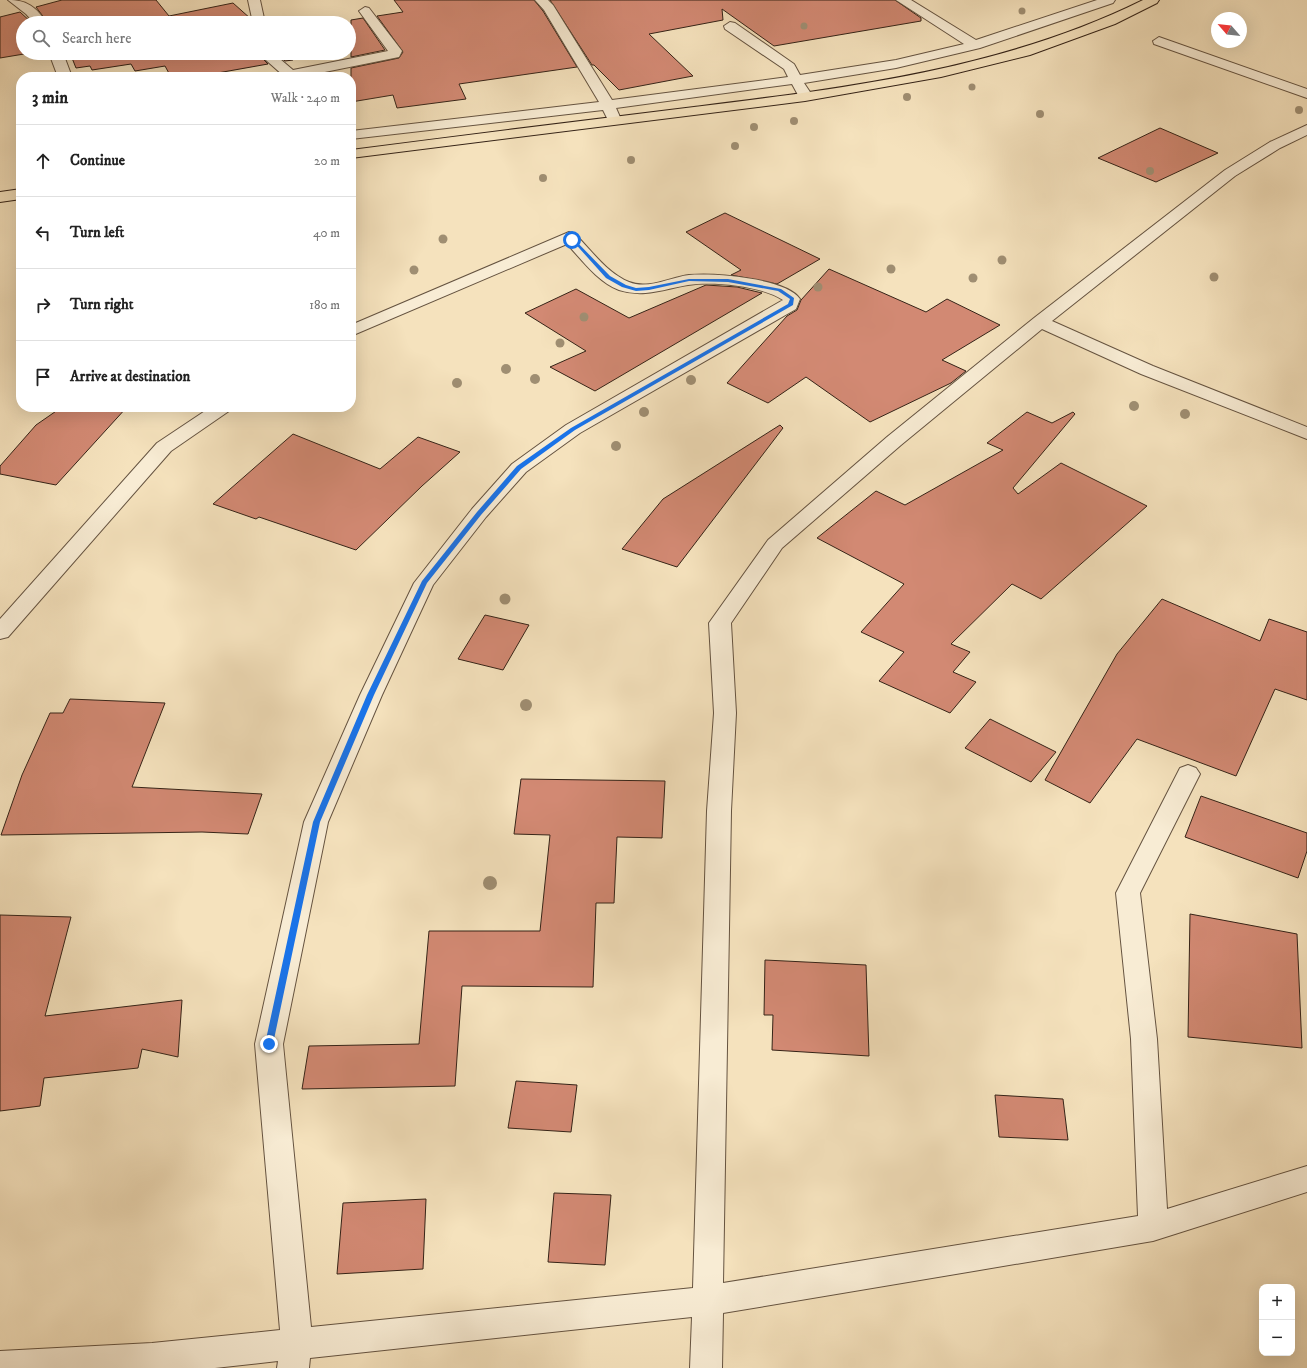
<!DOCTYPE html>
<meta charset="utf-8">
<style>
:root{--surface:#fff;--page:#f2f2f2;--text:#222;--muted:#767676;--line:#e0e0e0}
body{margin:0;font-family:"IM FELL DW Pica",serif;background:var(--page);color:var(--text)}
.controls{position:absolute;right:12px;bottom:12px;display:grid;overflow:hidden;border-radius:8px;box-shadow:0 4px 16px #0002}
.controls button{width:36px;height:36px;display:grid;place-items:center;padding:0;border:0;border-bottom:1px solid var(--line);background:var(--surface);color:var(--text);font:20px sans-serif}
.compass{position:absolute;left:1211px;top:12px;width:36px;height:36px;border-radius:50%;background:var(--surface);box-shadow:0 4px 16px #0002;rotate:298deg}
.stop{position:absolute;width:12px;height:12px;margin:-9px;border:3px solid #1a73e8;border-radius:50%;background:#fff}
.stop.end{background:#1a73e8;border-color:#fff;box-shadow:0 1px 4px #0008}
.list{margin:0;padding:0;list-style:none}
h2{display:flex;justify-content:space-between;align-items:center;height:52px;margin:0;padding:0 16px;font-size:17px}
h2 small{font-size:13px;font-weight:400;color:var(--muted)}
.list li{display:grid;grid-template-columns:26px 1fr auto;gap:12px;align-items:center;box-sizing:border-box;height:72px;padding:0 16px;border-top:1px solid var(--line)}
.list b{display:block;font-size:15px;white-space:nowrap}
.list em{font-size:13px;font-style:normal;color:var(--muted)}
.icon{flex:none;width:22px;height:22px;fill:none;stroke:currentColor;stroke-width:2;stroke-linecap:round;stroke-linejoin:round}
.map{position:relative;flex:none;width:1307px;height:1368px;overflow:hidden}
.search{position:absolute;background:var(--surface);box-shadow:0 4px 16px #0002;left:16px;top:16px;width:340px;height:44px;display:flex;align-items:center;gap:10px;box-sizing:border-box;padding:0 14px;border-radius:22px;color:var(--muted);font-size:15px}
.panel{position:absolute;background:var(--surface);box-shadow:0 4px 16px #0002;left:16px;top:72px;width:340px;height:340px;border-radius:16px}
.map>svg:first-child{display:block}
.building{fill:#d28973;stroke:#352317}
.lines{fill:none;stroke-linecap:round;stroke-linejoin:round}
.minor-casing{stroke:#655340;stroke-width:2}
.primary-casing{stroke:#352317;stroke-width:2}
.minor{fill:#f8ecd4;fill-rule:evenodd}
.primary{fill:#f5e2bd;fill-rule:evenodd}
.tree{fill:#9f8e72}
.route{fill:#1a73e8}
</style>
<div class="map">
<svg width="1307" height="1368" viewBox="0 0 1307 1368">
<rect width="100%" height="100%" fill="#f5e2bd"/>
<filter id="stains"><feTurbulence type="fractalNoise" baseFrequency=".005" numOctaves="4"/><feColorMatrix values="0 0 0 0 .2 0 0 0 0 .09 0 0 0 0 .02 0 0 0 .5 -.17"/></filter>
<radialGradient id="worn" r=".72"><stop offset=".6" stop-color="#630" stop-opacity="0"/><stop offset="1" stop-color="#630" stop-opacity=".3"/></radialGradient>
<path class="building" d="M62,0H156L169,16L233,3L251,19V23H48L36,7Z
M394,0H534L543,11L577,67L459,84L466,99L397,108L393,95L351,102V68L399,58L403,52L377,16L403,12Z
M550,0H895L921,18V21L774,46L722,9L723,20L649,34L693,76L619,90L594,65H592Z
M20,12L32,23H23V53H30L0,58V17Z
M363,18L385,50L351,57V20Z
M70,53H257L268,64L195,77H171L165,66L135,71L131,64L92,70L90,66L76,68Z
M275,53H286L293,60L285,61Z
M1160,128L1218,153L1156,182L1098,158Z
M725,213L820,259L777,284L731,275L741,270L686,232Z
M829,269L926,312L947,299L1000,325L942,360L966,371L951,383L870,422L806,377L768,403L727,383L787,316L797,310L801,300Z
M706,285L737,287L762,293L595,391L550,367L586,351L525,313L576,289L629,318Z
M62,407H127L56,485L0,474V466L36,425Z
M1027,412L1052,423L1073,412L1075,414L1013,488L1018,494L1061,463L1147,506L1041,599L1012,584L951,644L970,652L953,672L976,682L950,713L879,681L904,652L861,632L904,584L817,538L876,491L905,505L1003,450L987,443Z
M780,425L783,428L677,567L622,549L663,499Z
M293,434L380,469L418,437L460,452L422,486L356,550L259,517L256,519L213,504Z
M1162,599L1260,641L1269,619L1307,632V700L1275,689L1236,776L1137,739L1090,803L1045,780L1117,654Z
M485,615L529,625L503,670L458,659Z
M70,699L165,703L132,787L262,794L248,834L202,832L1,835L22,775L50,713H63Z
M990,719L1056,752L1031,782L965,748Z
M521,779L665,781L662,838L617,837L614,903H596L593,987L462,986L455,1086L302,1089L309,1046L419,1044L429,931H540L550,835L514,834Z
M1201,796L1307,833V851L1298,878L1185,837Z
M1190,914L1297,934L1302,1048L1188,1037Z
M0,915L71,917L45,1016L182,1000L178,1057L142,1049L138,1068L44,1078L40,1106L0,1111Z
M765,960L866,965L869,1056L772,1050L773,1015H764Z
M516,1081L577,1085L571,1132L508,1128Z
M995,1095L1063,1099L1068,1140L999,1137Z
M554,1193L611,1195L605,1265L548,1262Z
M426,1199L423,1269L337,1274L343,1203Z"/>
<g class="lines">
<g class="minor-casing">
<path id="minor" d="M8,0C27,0 36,7 47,23H34L26,14Z
M248,0H260L265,23H253Z
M535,0H548L553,5L612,100L788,77L784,69L725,29L724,26L730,22L735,23L794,64L800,75L896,60L964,44L896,0H911L976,40L1097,0H1115L1113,3L980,48L896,68L804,83L810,92L808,95H798L792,84L616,108L620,117L618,120H608L603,110L351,139V131L599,102L544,10Z
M365,7L369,8L402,51L399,57L300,77H285L258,53H273L293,70L388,51L359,11Z
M1159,37L1307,89V98L1154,44L1153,41Z
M49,53H63L72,77H58Z
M1307,125V135L1280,148L1235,176L1052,321L1153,366L1307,427V439L1141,374L1042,329L901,445L782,548L731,623L736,713L731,811L723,1283L1138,1216L1131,1039L1116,893L1180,768L1188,765L1196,768L1200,774L1140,893L1157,1039L1167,1209L1307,1166V1192L1153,1241L723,1313L722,1368H690L692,1317L310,1358L309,1368H277L278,1361L215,1368H0V1351L152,1343L280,1330L255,1044L304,822L360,695L414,583L472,509L512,464L566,425L783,300C762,286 714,281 688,285C664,289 644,298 619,290C598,282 582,260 567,244L351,336V325L569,232L575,234C591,250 607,273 629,282C648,290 671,277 689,275C714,273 786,278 800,299L796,309L580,433L526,472L486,517L433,585L382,695L328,822L283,1044L311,1327L693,1288L707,811L714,713L709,623L768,540L887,437L1034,318L1225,170L1270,142Z
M211,407H232L229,411L171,451L8,637L0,639V619L157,443Z"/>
</g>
<g class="primary-casing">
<path id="primary" d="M1143,0H1159L1157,3L1115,24L1030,55L941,77L805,101L351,158V150C465,135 580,121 694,107C847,88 1004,69 1143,0Z
M21,189V199L0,202V192Z"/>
</g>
<use href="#minor" class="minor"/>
<use href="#primary" class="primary"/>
</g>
<g class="tree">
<circle cx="1022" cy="11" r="3.5"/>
<circle cx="804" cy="26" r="3.5"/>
<circle cx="972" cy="87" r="3.5"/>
<circle cx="907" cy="97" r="4"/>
<circle cx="1299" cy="110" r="4"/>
<circle cx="1040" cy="114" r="4"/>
<circle cx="794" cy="121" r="4"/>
<circle cx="754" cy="127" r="4"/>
<circle cx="735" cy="146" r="4"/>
<circle cx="631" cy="160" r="4"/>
<circle cx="1150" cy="171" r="4"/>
<circle cx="543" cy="178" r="4"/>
<circle cx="443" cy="239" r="4.5"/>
<circle cx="1002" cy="260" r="4.5"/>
<circle cx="891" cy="269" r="4.5"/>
<circle cx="414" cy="270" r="4.5"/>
<circle cx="1214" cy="277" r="4.5"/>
<circle cx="973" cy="278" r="4.5"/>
<circle cx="818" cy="287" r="4.5"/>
<circle cx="584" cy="317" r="4.5"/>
<circle cx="560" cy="343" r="4.5"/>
<circle cx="506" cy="369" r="5"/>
<circle cx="535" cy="379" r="5"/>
<circle cx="691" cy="380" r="5"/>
<circle cx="457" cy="383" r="5"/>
<circle cx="1134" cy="406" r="5"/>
<circle cx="644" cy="412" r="5"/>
<circle cx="1185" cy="414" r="5"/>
<circle cx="616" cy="446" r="5"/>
<circle cx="505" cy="599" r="5.5"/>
<circle cx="526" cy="705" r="6"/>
<circle cx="490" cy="883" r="7"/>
</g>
<path class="route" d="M571,239H574L610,276L626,285L636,288L649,287L689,279H728L781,289L794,298L793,305L575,430L521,469L481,515L427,583L374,695L320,822L273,1044L272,1047H266L265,1044L313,822L367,695L422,581L477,512L517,466L571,428L788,304L790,299L778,291L728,282L689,281L649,290L636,291L622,287L606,278Z"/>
<rect width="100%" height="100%" filter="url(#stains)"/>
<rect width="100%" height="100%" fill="url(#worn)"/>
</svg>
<div class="controls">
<button>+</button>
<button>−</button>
</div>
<svg class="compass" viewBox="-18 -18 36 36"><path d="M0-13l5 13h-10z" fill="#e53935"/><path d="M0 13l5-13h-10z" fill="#767676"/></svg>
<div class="stop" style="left:572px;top:240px"></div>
<div class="stop end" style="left:269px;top:1044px"></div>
<div class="search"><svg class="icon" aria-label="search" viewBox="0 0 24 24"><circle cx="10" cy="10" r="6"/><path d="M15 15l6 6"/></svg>Search here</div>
<section class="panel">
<h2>3 min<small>Walk · 240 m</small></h2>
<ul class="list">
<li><svg class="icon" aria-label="ahead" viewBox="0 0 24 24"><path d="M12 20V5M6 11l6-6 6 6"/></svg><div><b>Continue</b></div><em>20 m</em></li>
<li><svg class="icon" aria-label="left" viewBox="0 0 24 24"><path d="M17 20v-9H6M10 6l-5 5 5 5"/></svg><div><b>Turn left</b></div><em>40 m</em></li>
<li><svg class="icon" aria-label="right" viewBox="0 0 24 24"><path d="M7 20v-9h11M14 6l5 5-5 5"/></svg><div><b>Turn right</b></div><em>180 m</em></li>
<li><svg class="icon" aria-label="arrive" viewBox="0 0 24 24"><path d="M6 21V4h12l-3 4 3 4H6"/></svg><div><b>Arrive at destination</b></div></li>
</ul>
</section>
</div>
